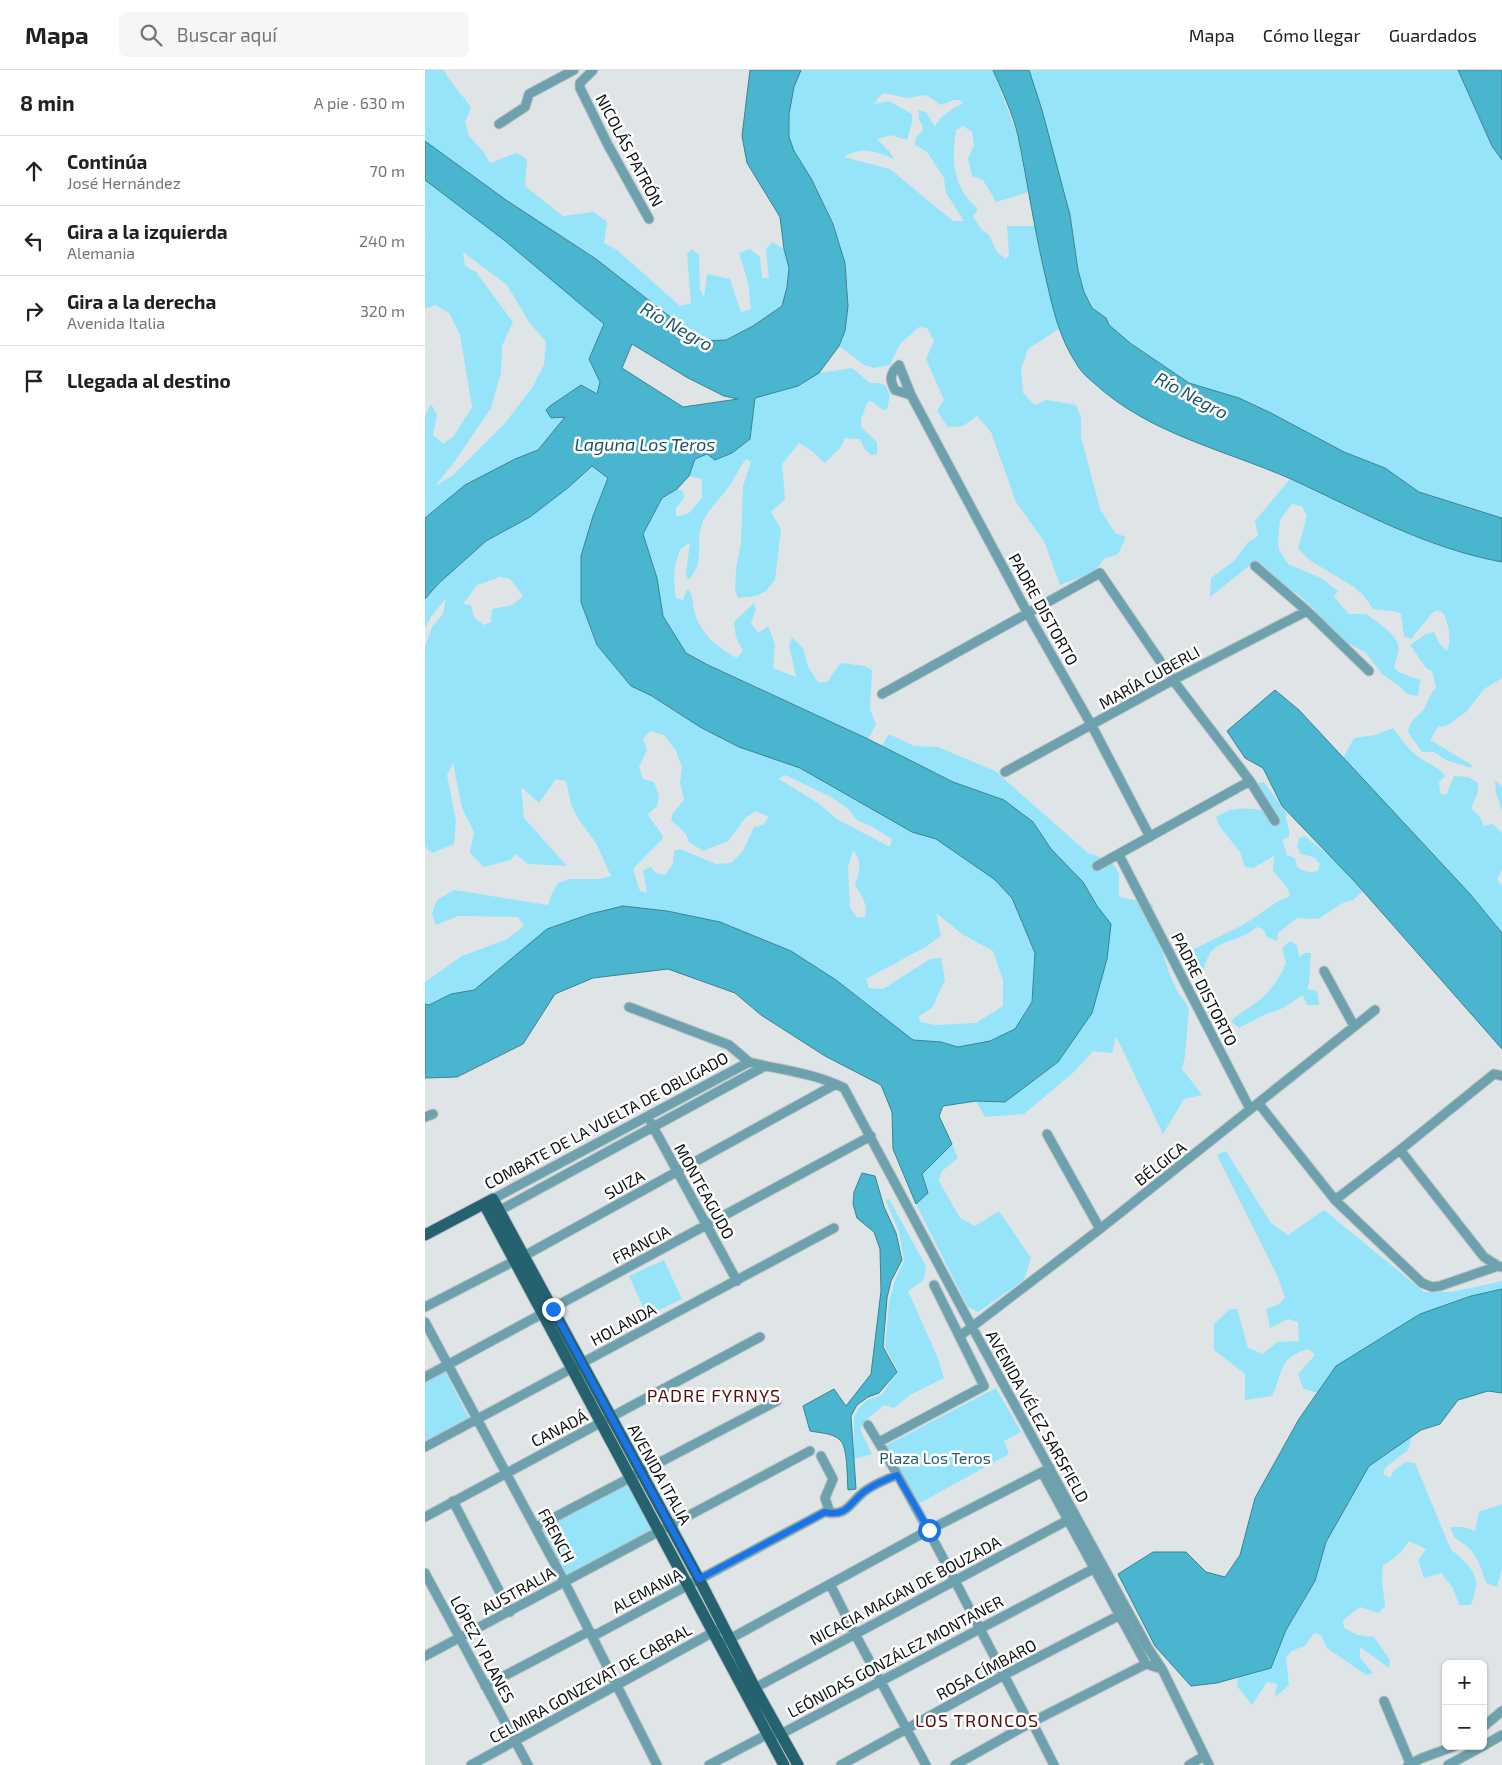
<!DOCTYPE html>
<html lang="es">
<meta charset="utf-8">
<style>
:root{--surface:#fff;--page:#f6f6f6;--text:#202124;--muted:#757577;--line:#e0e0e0}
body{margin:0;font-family:"Exo 2",sans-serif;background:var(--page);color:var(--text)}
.controls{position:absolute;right:15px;bottom:15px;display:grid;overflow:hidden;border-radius:8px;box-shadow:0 1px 4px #0004}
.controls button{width:45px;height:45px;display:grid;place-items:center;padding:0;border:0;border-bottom:1px solid var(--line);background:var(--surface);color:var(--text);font:25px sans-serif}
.stop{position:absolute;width:15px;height:15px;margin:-11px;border:4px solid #1a73e8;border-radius:50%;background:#fff}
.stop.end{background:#1a73e8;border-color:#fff;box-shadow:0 1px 5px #0008}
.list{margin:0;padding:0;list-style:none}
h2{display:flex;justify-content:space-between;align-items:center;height:65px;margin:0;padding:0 20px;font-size:21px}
h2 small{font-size:16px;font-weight:400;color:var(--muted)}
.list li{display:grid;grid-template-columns:32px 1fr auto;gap:15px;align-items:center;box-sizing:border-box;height:70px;padding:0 20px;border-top:1px solid var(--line)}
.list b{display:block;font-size:19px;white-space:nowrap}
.list p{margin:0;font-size:16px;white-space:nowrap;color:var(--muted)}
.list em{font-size:16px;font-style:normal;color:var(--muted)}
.icon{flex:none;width:28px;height:28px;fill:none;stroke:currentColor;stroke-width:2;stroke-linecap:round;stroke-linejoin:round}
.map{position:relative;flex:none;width:1077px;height:1695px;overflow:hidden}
header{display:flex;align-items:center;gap:30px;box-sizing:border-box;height:70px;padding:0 25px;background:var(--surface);border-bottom:1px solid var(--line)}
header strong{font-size:24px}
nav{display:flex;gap:28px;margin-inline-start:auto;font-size:18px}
.search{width:350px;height:45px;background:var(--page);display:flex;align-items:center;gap:12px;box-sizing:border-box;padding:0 18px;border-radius:8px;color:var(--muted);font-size:19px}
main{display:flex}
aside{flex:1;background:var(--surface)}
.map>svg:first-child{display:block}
.green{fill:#95e4f9;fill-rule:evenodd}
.water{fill:#4ab5ce;stroke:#388495;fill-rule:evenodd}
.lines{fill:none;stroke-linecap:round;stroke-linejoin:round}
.minor-casing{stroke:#bec3c5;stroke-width:11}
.major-casing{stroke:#bec3c5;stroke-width:13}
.minor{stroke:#6da1ae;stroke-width:9}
.major{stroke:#256270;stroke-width:11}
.route{stroke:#1a73e8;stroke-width:6}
.labels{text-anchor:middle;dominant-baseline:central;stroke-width:5;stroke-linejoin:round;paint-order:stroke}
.street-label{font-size:16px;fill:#0e1010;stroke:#fff}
.park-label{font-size:16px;fill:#26606e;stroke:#fff}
.water-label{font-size:18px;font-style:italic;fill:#1b5664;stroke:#fff}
.neighbourhood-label{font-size:18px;letter-spacing:1px;fill:#56120f;stroke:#fff}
</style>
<header>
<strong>Mapa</strong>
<div class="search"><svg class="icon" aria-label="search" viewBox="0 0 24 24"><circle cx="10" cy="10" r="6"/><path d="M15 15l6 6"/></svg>Buscar aquí</div>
<nav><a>Mapa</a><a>Cómo llegar</a><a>Guardados</a></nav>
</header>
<main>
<aside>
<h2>8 min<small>A pie · 630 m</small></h2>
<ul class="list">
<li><svg class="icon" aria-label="ahead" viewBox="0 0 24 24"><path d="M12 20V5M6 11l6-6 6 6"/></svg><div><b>Continúa</b><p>José Hernández</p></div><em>70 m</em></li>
<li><svg class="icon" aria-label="left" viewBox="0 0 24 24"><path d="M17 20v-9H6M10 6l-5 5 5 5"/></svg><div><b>Gira a la izquierda</b><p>Alemania</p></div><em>240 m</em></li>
<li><svg class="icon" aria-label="right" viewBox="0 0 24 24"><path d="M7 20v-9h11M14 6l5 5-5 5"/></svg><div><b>Gira a la derecha</b><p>Avenida Italia</p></div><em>320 m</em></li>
<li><svg class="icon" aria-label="arrive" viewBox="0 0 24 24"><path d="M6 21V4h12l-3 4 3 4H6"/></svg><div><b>Llegada al destino</b></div></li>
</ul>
</aside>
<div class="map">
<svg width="1077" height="1695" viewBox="0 0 1077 1695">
<rect width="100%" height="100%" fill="#dfe5e7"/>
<path class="green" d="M0,0H19C26,14 38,25 46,38L40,52L44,66L57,80L65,93L91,83L102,89L100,116L138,146L169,142L182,152L179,173L192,180L255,236L266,233L262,184L267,179L274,185L275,219L279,227L282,204L305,209L316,242L326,239L323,212L314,183L325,179L335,187L337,208H344L341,180L347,172L359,179L364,198L362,217L357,236L328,256L301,270L277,271L171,189L81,130L0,71Z
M376,0H568L592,64L603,122L571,132L558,110L547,106L543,89L549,75L547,62L538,56L531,60C526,92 528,117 553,139L548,146L556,159L564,165L572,182L581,189L584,185L582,156H610L618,198L634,259L603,279L596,299L598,323L610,335L621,330L651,335L656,347V367L675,439L690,463L701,467L693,484L679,489L669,502L635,515L619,471L591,432L566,362L552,346L538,356L523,357L512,341L519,330L501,289L509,271L502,258L494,257L475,274L465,295L449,298L439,295L414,276C436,222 414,160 388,111C380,97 367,84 364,67C360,45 368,20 376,0ZM459,23L482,28L501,25L516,35L529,30H535L538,33C528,39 515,45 510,57L501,42L493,40L494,50L497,54L498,61L491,67L490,75L502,82L519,108L521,123L539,151H528L465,99L419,87C437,76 450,81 469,89L464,81L452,69L466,65L482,70L487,52V44L464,31L449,34L455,26Z
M603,0H1033L1067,76L1077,90V447L994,422L960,398L919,382L846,343L814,328L764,313L705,273L684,255L681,248L667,239L659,222L654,204L645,145L617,40Z
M0,110L79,170L179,254L164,289L175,312L172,325L156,315L125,336L121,340L140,347L113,380L90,389L40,415L0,448V347L6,334L12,345L8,365L18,374L29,366L47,337L35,265L24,243L10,235L0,239V166H3L0,165ZM38,182L82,215L104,252L121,272L119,295L107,318L80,353L28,405L10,416L30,391L66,338L76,303L77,276L88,252L51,202L40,196Z
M427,298L445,313H452L460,315L465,325L462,339L458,340L446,331L442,333L436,349V357L452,372V384L446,385L440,380L435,369L420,368L416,377L400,393L387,381L374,373L357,394L360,429L346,442L356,459L350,510L341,521L331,526L313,528L310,519L311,499L316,472L318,416L326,392L321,389C314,398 309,410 302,419C295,429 280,443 277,454C269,474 282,491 263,510L261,503L265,473L256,478C248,497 248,508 251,528L258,530L262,519C269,525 267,532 269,540C275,564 292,577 312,588L318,581L311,567L309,552L329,533L331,539L326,553L333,563L343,556L350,574L348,598L371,607L364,575L367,567L378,578L383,597L393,612H403L408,603L416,593L440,596L447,600L445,639L451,655L443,669L283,595L261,583L238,546L232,508L218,464L237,428L252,419L258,421L259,428L251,438V447L264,443L277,428V409L264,406L269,389L282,384L290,390L307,383L325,369L330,328L373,316L394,303Z
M166,396L183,408L168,446L156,532L172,575L206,616L227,626L275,657L314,677L375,698L487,762L511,769L569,809L587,828L610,883L607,932L590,959L565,971L533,977L516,972L488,970L411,910L366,881L295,852L198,836L165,844L122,859L49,920L26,924L4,935L0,934V912L37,886L82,869L99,856L93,847L33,846L11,855L7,843L12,830L29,820L123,835L127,823L133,813L145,809H174L186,806L171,773L154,750L146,734L141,711L131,709L114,733L96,717L99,748L142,796L103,794L91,784L85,790L59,797L45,783L49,762L37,738L28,693L22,705L31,751L29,774L7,783L0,776V577L7,557L18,544L21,528L6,547L0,559V529L13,514L61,471L105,447L144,417ZM75,507L85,509L98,526L87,535L67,539L66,552L59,555L49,548L46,535L38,534L52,515ZM225,661L239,665L251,681L257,697L255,713L259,730L248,743L246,750L261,764L264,772L278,781L303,771L321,747L331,741L344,747L338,755L329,757L318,781L306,793L291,794L255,779L249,781L248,794L240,805L231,803L226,797L218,800L222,823L215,821L208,799L238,768C235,758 227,754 223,744L232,736L234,726L229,712L218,709L214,697L222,680L218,669ZM360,705L406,727L422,738L433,751L446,756L467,769L465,777L412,749L393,733L354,709ZM428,781C438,790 434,803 430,815C437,826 443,834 440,847L432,848L425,837L423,797ZM511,843L537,864L568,881L578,910V936L551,953L511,955L495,952L494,946L507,938L520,910L516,888L505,889L458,919L444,918L441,909L502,876L516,866Z
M865,409C933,442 1002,478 1077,492V608L1059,619L1041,642L1023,655L1013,657L1005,670L1047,695L1046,698L1021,690L1009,682H997L983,662C986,645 995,648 1001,635C1005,627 1004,625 1011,618L1007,601L1001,598L985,575L1001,564L1009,562L1014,573L1022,581C1027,568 1024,557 1019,544L1013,540L1007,543L986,569L979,566L976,544C969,539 957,541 948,539L939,526L929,517L886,491L873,479L882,446L877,436L867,434L855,450L853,469L854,480L863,494L896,508L913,521L909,527L924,544H941C950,550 969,563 973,574C975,581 971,590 969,597L973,602L995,610L993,626L982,624L974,616L957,604L941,583L925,574L910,569L897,557L889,539L874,525L854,513L844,503L829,492L785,527L786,508L810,490L823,472L833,466L830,451Z
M968,658C975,667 982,678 991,685C1000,693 1013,696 1020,706L1014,712L1015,723L1021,725L1029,706L1043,707L1053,713V722L1046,738L1054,746L1059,756L1068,754L1077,763V800L1072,810L1077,816V863L1045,824L918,688L929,668L950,665Z
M464,664L489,676L513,677L570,701L663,783L686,791L694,803V827L728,834L727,854L732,864L744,903L752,921L764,938L760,986L757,999L777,1025L759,1029L738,1064L691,966L687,983L668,981L650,1001L599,1044L560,1047L551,1031L580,1032L633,992L667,943L686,854L672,836L658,812L626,779L608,752L579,730L528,712L457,676Z
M1070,711L1077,717V740L1071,724Z
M839,712L862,744L861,748L864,760V767L857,770L862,785L870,788L872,797C879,802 884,803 893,801L895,794L889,787L876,784L872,776L874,768L880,766L909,790L938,821L928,830L918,833L893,849L872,848L853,863L852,871L842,867L838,859L832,857C818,870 801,869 789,879C781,885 780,899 775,908L762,898L757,885L818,855L855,830L865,826L862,817L848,801L849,786L828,798L820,797L815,782L795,757L791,747C811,734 826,739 848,742L834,721L833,713Z
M865,871L872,875L874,887L880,883H886L884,912L882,919L892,921L894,935H882L878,925L858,938L839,945L814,958L806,951C815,942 826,937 836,929C847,919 855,907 861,893L857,878Z
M527,1074L533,1088L516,1102L514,1111L535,1148L550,1156L574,1141L606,1188L599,1210L553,1242L543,1237L491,1134L503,1123L496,1104Z
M801,1081L846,1153L863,1165L899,1140L999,1222H1027L1077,1211V1219L1046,1226L995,1244L911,1296L892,1323L878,1318L873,1304L890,1285L884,1279C853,1287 859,1301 847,1326L820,1330V1304L789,1280V1254L805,1239H812L823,1278L838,1284L852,1272L874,1271L873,1252L863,1249L845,1258L841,1239L854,1234L860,1227L852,1205L792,1085Z
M464,1129L501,1196L499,1210L483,1221L512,1286L519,1308L485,1325L469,1338L459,1335L441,1350L435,1359L447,1384L429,1389V1347L433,1339L442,1330L457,1325L473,1301L460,1277L464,1232L470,1210L479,1191L474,1162L461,1131Z
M239,1190L257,1229L222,1246L204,1206Z
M19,1300L44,1348L0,1371V1310Z
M571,1318L596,1362L579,1371L584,1384L495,1433L460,1376Z
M987,1366L983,1380L961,1397L958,1404L965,1408L969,1400L981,1392L990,1393L1026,1480C1036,1487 1049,1498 1051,1511C1052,1518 1048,1528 1046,1535H1034L1028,1518L1016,1503L999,1508L993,1490L1001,1479L984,1471C977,1481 969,1490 958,1495L957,1509L960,1537L953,1543L935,1537L918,1550L919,1558L933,1565L949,1567L965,1590L964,1598L935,1577V1588L948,1603L941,1605L902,1578L896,1565L889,1563L880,1576L866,1581L861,1588L864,1615L850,1627L852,1614L842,1612L827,1635L812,1616L813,1607L846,1598L861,1560L890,1511L901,1472L944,1396Z
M204,1412L228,1459L142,1506L117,1459Z
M1077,1434V1499L1072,1517L1061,1513C1057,1500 1053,1487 1043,1477C1032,1468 1031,1473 1025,1457H1039L1050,1461L1054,1442Z"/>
<path class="water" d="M325,0H376L369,17L364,44V67L369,81L387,110L408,154L420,193L423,236L420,261L414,276L394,303L373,316L330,328L325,369L307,383L290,390L282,384L270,389L264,406L252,419L237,428L218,464L232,508L238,546L261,583L283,595L443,669L528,712L579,730L608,752L626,779L658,812L672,836L686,854L682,889L667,943L633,992L580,1032L551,1031L518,1036L514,1046L527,1074L497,1104L503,1123L491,1134L468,1079L467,1042L456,1015L400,986L336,945L310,923L243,899L168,908L130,924L98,974L32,1007L0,1008V934L4,935L26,924L49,920L122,859L165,844L198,836L242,841L295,852L366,881L411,910L488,970L516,972L533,977L565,971L590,959L607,932L610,883L587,828L569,809L511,769L487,762L375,698L314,677L275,657L227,626L206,616L172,575L156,532V486L168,446L183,408L167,396L144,417L105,447L61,471L13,514L0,529V448L40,415L90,389L113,380L140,347L126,348L121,340L125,336L156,315L172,324L175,312L164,289L179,254L79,170L0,110V71L81,130L171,189L276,271L301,270L328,256L357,236L362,217L364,198L359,179L355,147L322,93L317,66ZM207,274L263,308L299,326L313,329L258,337L197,298Z
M568,0H604L605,3L617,40L645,145L653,200L659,222L667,238L681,248L684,255L705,273L764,313L814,328L846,343L919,382L960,398L994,422L1077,448V492C1001,478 935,441 866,409C800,380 724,364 669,313C663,308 655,301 651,293C635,269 628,240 622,213C610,164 603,115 593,66C588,44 577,21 568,0Z
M1033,0H1077V90L1067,76Z
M850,620L874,640L1045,824L1077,863V979L930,812L857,736L838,698L820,688L802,661Z
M437,1103L450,1106L459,1137L471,1163L477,1190L466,1211L462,1228L458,1277L472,1302L454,1323L443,1327L432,1335L426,1346L431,1419L423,1420C422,1409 423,1377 415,1370C408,1363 395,1363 385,1361L378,1336L409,1319L421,1336L446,1304L456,1221L455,1179L449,1162L432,1148L428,1134L429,1122Z
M1077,1219V1323L1063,1321L1033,1330L1015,1354L996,1360L944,1396L901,1472L890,1511L861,1560L846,1598L792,1613L766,1616L730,1576L693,1504L728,1482H761L781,1502L800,1507L815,1485L830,1428L874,1349L911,1296L995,1244L1046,1226Z"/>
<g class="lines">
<g class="minor-casing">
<path id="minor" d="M168,0L155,13V18L183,75L224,149
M74,54L100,37L104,24L149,0
M486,325L470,320C464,309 465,303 474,295L486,325L602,542L667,656L725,767
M830,496L882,541L944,601
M457,624L675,503L748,610L825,711L850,751
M580,702L748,610L882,541
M694,785L825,1039
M672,796L825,711
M899,901L929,956
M204,937L304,975L324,992
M834,1034L910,1130L997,1213L1007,1217L1015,1216L1073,1196L1077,1197
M0,1047L8,1044
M226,1053L312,1211
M622,1064L675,1159
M975,1080L1059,1187L1073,1196
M68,1129L324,992C355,1000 390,1003 419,1018L547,1257L723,1578L737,1599L784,1695
M910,1130L975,1080L1069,1004L1077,1006
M70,1143L340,996
M0,1237L99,1186L411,1014
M0,1252L139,1511L232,1695
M535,1266L675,1159L950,940
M0,1307L446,1066
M443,1355C501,1450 550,1551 602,1649L607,1652L629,1695
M454,1372L559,1316L509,1215
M0,1377L409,1158
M396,1386L408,1409L400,1428L405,1443
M617,1402L721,1594
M28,1431L85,1542
M0,1447L335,1267
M111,1457L352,1331
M0,1503L103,1695
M405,1514L430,1564L501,1695
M299,1572L504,1460L625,1398
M0,1586L385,1381
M60,1616L161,1563L172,1564L400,1442C424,1448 426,1429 443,1419C452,1413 462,1409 472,1405
M326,1620L643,1450L649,1453L654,1452
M959,1631L985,1693
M1058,1657L1077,1641
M1058,1676L1077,1665
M46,1695L294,1559
M284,1695L343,1664H356L670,1498
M416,1695L579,1605L695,1545
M530,1695L607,1652L721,1594L737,1599
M764,1695L779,1686
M983,1695L997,1688L1030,1676
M1023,1695L1058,1676"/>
</g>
<g class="major-casing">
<path id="major" d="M59,1134L359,1695
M0,1165L68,1129L274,1509L330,1618L373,1695"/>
</g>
<use href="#minor" class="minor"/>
<use href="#major" class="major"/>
</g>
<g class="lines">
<path class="route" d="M128,1239L274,1509L400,1442C424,1448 426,1429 443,1419C452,1413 462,1409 472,1405L504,1460"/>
</g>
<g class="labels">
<g class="street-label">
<text transform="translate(205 80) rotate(62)">NICOLÁS PATRÓN</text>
<text transform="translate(619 539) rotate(61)">PADRE DISTORTO</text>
<text transform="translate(724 607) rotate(-29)">MARÍA CUBERLI</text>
<text transform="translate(780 919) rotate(63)">PADRE DISTORTO</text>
<text transform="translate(181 1050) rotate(-28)">COMBATE DE LA VUELTA DE OBLIGADO</text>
<text transform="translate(735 1093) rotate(-38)">BÉLGICA</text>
<text transform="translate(199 1114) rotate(-29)">SUIZA</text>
<text transform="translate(280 1121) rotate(61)">MONTEAGUDO</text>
<text transform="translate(216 1174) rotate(-28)">FRANCIA</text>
<text transform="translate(198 1254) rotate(-28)">HOLANDA</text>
<text transform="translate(613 1346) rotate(61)">AVENIDA VÉLEZ SARSFIELD</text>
<text transform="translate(134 1358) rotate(-27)">CANADÁ</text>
<text transform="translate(235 1404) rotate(61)">AVENIDA ITALIA</text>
<text transform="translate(132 1465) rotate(62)">FRENCH</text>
<text transform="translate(93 1520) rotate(-29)">AUSTRALIA</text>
<text transform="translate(222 1520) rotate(-28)">ALEMANIA</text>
<text transform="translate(480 1520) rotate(-28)">NICACIA MAGAN DE BOUZADA</text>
<text transform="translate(58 1579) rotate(62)">LÓPEZ Y PLANES</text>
<text transform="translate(470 1586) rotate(-28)">LEÓNIDAS GONZÁLEZ MONTANER</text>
<text transform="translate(561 1599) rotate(-28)">ROSA CÍMBARO</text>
<text transform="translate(165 1613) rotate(-29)">CELMIRA GONZEVAT DE CABRAL</text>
</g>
<g class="park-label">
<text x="510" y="1387">Plaza Los Teros</text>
</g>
<g class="water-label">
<text transform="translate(252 256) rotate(30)">Río Negro</text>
<text transform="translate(767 325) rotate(28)">Río Negro</text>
<text x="220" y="374">Laguna Los Teros</text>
</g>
<g class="neighbourhood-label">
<text x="289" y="1325">PADRE FYRNYS</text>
<text x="552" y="1650">LOS TRONCOS</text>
</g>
</g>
</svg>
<div class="controls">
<button>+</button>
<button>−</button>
</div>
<div class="stop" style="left:504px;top:1460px"></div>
<div class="stop end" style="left:128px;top:1239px"></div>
</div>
</main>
